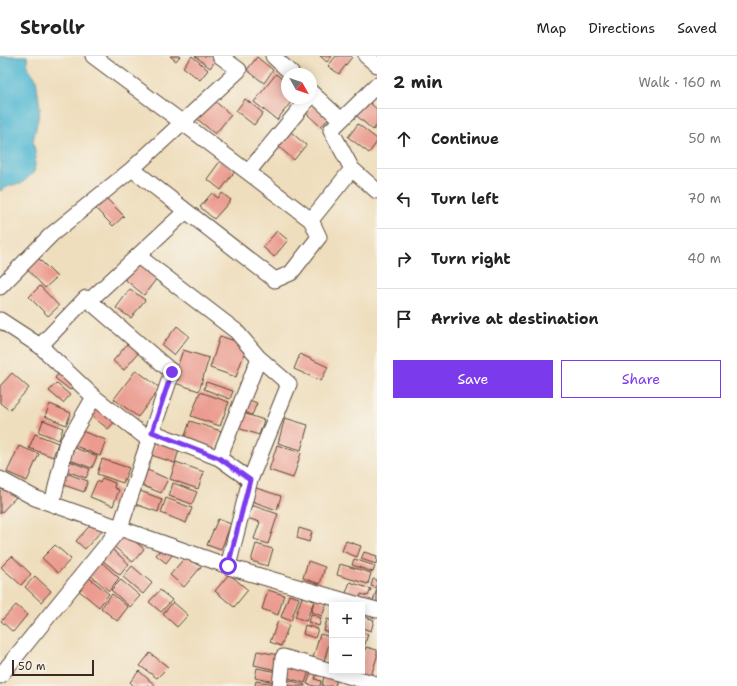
<!DOCTYPE html>
<meta charset="utf-8">
<style>
:root{--surface:#fff;--page:#f6f6f6;--text:#222;--muted:#767676;--line:#e0e0e0;--accent:#7c3aed}
body{margin:0;font-family:"Shantell Sans",sans-serif;background:var(--page);color:var(--text)}
.controls{position:absolute;right:12px;bottom:12px;display:grid;overflow:hidden;border-radius:0px;box-shadow:0 2px 10px #0003}
.controls button{width:36px;height:36px;display:grid;place-items:center;padding:0;border:0;border-bottom:1px solid var(--line);background:var(--surface);color:var(--text);font:20px sans-serif}
.compass{position:absolute;left:281px;top:12px;width:36px;height:36px;border-radius:50%;background:var(--surface);box-shadow:0 2px 10px #0003;rotate:130deg}
.scale{position:absolute;left:12px;bottom:10px;width:82px;box-sizing:border-box;padding-left:4px;border:2px solid #3b2a1e;border-top:0;font-size:11px;line-height:14px;white-space:nowrap;color:#3b2a1e;-webkit-text-stroke:3px #f7f3e8;paint-order:stroke}
.stop{position:absolute;width:12px;height:12px;margin:-9px;border:3px solid #7c3aed;border-radius:50%;background:#fff}
.stop.end{background:#7c3aed;border-color:#fff;box-shadow:0 1px 4px #0008}
.list{margin:0;padding:0;list-style:none}
h2{display:flex;justify-content:space-between;align-items:center;height:52px;margin:0;padding:0 16px;font-size:17px}
h2 small{font-size:13px;font-weight:400;color:var(--muted)}
.list li{display:grid;grid-template-columns:26px 1fr auto;gap:12px;align-items:center;box-sizing:border-box;height:60px;padding:0 16px;border-top:1px solid var(--line)}
.list b{display:block;font-size:15px;white-space:nowrap}
.list em{font-size:13px;font-style:normal;color:var(--muted)}
.actions{display:flex;gap:8px;padding:12px 16px}
.actions a{flex:1;padding:9px 0;border:1px solid var(--accent);border-radius:0px;text-align:center;font-size:14px;color:var(--accent)}
.actions .main{background:var(--accent);color:#fff}
.icon{flex:none;width:22px;height:22px;fill:none;stroke:currentColor;stroke-width:2;stroke-linecap:round;stroke-linejoin:round}
.map{position:relative;flex:none;width:377px;height:630px;overflow:hidden}
header{display:flex;align-items:center;gap:24px;box-sizing:border-box;height:56px;padding:0 20px;background:var(--surface);border-bottom:1px solid var(--line)}
header strong{font-size:19px}
nav{display:flex;gap:22px;margin-inline-start:auto;font-size:14px}
main{display:flex}
aside{flex:1;background:var(--surface)}
.map>svg:first-child{display:block}
.water{fill:#55bad4;stroke:#487279}
.building{fill:#eb9b8f}
.lines{fill:none;stroke-linecap:round;stroke-linejoin:round}
.minor-casing{stroke:#564536;stroke-width:17}
.minor{stroke:#fff;stroke-width:15}
.route{stroke:#7c3aed;stroke-width:5}
</style>
<header>
<strong>Strollr</strong>
<nav><a>Map</a><a>Directions</a><a>Saved</a></nav>
</header>
<main>
<div class="map">
<svg width="377" height="630" viewBox="0 0 377 630">
<rect width="100%" height="100%" fill="#f7f3e8"/>
<filter id="ink" filterUnits="userSpaceOnUse"><feTurbulence type="fractalNoise" baseFrequency=".025" numOctaves="2"/><feDisplacementMap in="SourceGraphic" scale="8" xChannelSelector="R" yChannelSelector="G"/><feConvolveMatrix kernelMatrix="1 2 1 2 8 2 1 2 1" color-interpolation-filters="sRGB"/></filter>
<filter id="wash" filterUnits="userSpaceOnUse"><feTurbulence type="fractalNoise" baseFrequency=".012" numOctaves="4" result="noise"/><feDisplacementMap in="SourceGraphic" scale="16" xChannelSelector="R" yChannelSelector="G"/><feGaussianBlur stdDeviation="0.9" result="paint"/><feColorMatrix in="noise" values="0 0 0 0 0 0 0 0 0 0 0 0 0 0 0 0 0 1.4 0 .05"/><feComposite in="paint" operator="in"/></filter>
<g filter="url(#wash)">
<rect width="100%" height="100%" fill="#efdebd"/>
<path class="water" d="M0,0H27L28,11L36,23L40,53L33,85L36,101L34,116L21,128L11,129L0,135Z"/>
<g id="blocks">
<path class="building" d="M170,0H180L176,5Z
M192,0L208,14L200,24L183,11Z
M195,0H216L218,1L210,12Z
M320,0H332L327,6Z
M336,0H350L352,1L339,18L328,10Z
M257,1L273,14L264,27L247,14Z
M276,18L287,27V42H294L277,64L254,46Z
M363,41L377,53V69L373,74L351,55Z
M211,42L231,59L215,78L195,61Z
M245,43L263,57L254,69L236,55Z
M314,49L328,63L321,71L306,57Z
M358,68L377,83V86L369,97L348,81Z
M285,71L306,89L294,104L272,85Z
M221,104L235,115L221,134L207,123Z
M212,137L218,142L222,137L231,144L214,163L200,151Z
M105,141L124,160L113,170L94,151Z
M277,175L288,184L274,201L263,191Z
M35,199L57,221L45,232L24,210Z
M135,205L157,222L144,239L122,221Z
M40,230L59,250L48,260L29,241Z
M130,233L145,244L131,262L116,252Z
M177,270L189,280L174,299L162,289Z
M220,280L247,289L236,321L210,312Z
M129,286L140,295L124,314L113,305Z
M183,294L209,302L199,335L172,326Z
M300,298L328,311L321,325L294,313Z
M62,313L77,326L70,334L55,322Z
M136,314L160,332L138,361L114,343Z
M12,317L29,332L9,354L0,347V330Z
M206,326L233,335L230,343L204,333Z
M56,327L70,339L63,347L49,335Z
M200,336L229,346L220,370L191,360Z
M244,342L257,347L252,359L240,354Z
M50,348L71,357L66,369L45,360Z
M100,349L117,363L108,373L91,359Z
M240,356L264,364L259,379L235,371Z
M285,362L308,369L301,394L278,387Z
M43,364L63,372L59,384L39,376Z
M190,365L221,375L215,393L184,383Z
M79,374L106,384L100,400L73,389Z
M35,378L58,387L53,401L29,392Z
M157,383L180,390L175,407L151,399Z
M277,389L301,397L293,422L269,414Z
M19,390L39,398L27,425L7,416Z
M74,392L97,400L92,412L70,404Z
M64,403L90,413L86,422L61,413Z
M102,403L129,412L123,427L97,418Z
M176,406L204,416L198,433L170,423Z
M143,412L168,423L161,437L136,427Z
M62,416L88,425L84,436L58,427Z
M102,422L115,427L114,432L119,434L113,450L90,441L97,425L100,427Z
M173,427L197,436L192,448L169,440Z
M4,430L16,441L0,458V435Z
M253,431L281,440L277,454L249,444Z
M140,435L162,443L158,456L135,448Z
M166,442L192,452L186,467L161,457Z
M251,449L278,458L268,488L254,483L260,466L247,462Z
M218,463L231,468L221,494L207,489Z
M95,464L104,472L85,493L76,485Z
M299,472L312,476L309,486L297,482Z
M124,476L144,493L133,506L112,489Z
M346,485L361,490L357,501L342,495Z
M256,488L273,493L268,510L251,505Z
M55,489L71,503L58,517L42,502Z
M163,490L173,498L166,507L156,499Z
M111,492L129,508L120,519L102,504Z
M364,496L377,500L376,508L361,503Z
M187,499L201,511L184,531L170,519Z
M12,500L31,518L21,529L1,511Z
M354,503L375,510L373,516L352,509Z
M100,505L119,522L109,535L89,518Z
M308,505L325,511L320,528L303,522Z
M340,508L371,517L368,528L337,519Z
M132,510L152,527L143,538L123,521Z
M229,518L248,534L234,551L215,535Z
M35,520L51,535L41,546L25,531Z
M87,520L109,538L99,551L77,533Z
M373,523L377,524V532L371,530Z
M121,524L140,540L130,551L111,534Z
M350,526L371,533L368,540L361,538L359,545L345,540Z
M377,533V550L372,548Z
M160,534L172,544L161,556L149,546Z
M268,534L284,539L278,559L262,553Z
M112,538L128,551L117,565L101,552Z
M289,539L299,542L291,565L281,561Z
M302,541L314,545L306,565L295,561Z
M315,542L327,547L322,560L311,556Z
M173,546L188,559L177,571L163,558Z
M16,549L27,559L13,576L1,565Z
M311,558L321,562L319,570L308,566Z
M363,560L374,564L371,575L362,572V564Z
M327,563L332,565V577L324,575Z
M278,565L289,569L281,590L270,586Z
M305,569L318,573L315,582L303,578Z
M362,576L368,578L364,591L362,590Z
M320,578L331,581L324,605L313,602Z
M366,591L377,594V601L370,623L357,619L359,615H362V604Z
M257,595L279,599L276,614L254,609Z
M150,597L168,611L157,622L140,610Z
M289,608L309,615L305,627L285,621Z
M257,612L277,616L275,626L255,622Z
M312,614L317,616L315,623L321,625L320,630H315L307,628Z
M139,615L156,630H134L130,626Z
M324,620L337,623L335,630H322Z
M286,623L305,629V630H284Z
M256,625L276,628V630H255Z"/>
</g>
</g>
<g filter="url(#ink)">
<use href="#blocks" fill-opacity="0" stroke="#564536" stroke-width="1"/>
<g class="lines">
<g class="minor-casing">
<path id="minor" d="M93,0L183,67L311,164L352,113
M273,0L292,18
M366,0L377,9
M377,29L331,74L352,113L377,135
M311,36L341,64
M132,113L275,224L291,217L319,181L311,164
M248,116L309,42
M138,200L236,275L259,302L289,328L250,424L219,402L152,376
M0,231L51,179L132,113L239,14L220,0
M89,245L186,155
M0,264L40,290L94,341L149,384L172,316L86,242L40,290
M219,402L259,302
M0,423L35,442L52,448L142,480L228,510L250,424
M52,448L66,389L94,341
M228,510L229,511L359,549
M362,550L377,554
M0,620L120,472L149,384
M280,630L283,601L376,628"/>
</g>
<use href="#minor" class="minor"/>
</g>
</g>
<g class="lines" filter="url(#ink)">
<path class="route" d="M172,316L152,376L219,402L250,424L228,510"/>
</g>
</svg>
<div class="controls">
<button>+</button>
<button>−</button>
</div>
<svg class="compass" viewBox="-18 -18 36 36"><path d="M0-13l5 13h-10z" fill="#e53935"/><path d="M0 13l5-13h-10z" fill="#767676"/></svg>
<div class="scale">50 m</div>
<div class="stop" style="left:228px;top:510px"></div>
<div class="stop end" style="left:172px;top:316px"></div>
</div>
<aside>
<h2>2 min<small>Walk · 160 m</small></h2>
<ul class="list">
<li><svg class="icon" aria-label="ahead" viewBox="0 0 24 24"><path d="M12 20V5M6 11l6-6 6 6"/></svg><div><b>Continue</b></div><em>50 m</em></li>
<li><svg class="icon" aria-label="left" viewBox="0 0 24 24"><path d="M17 20v-9H6M10 6l-5 5 5 5"/></svg><div><b>Turn left</b></div><em>70 m</em></li>
<li><svg class="icon" aria-label="right" viewBox="0 0 24 24"><path d="M7 20v-9h11M14 6l5 5-5 5"/></svg><div><b>Turn right</b></div><em>40 m</em></li>
<li><svg class="icon" aria-label="arrive" viewBox="0 0 24 24"><path d="M6 21V4h12l-3 4 3 4H6"/></svg><div><b>Arrive at destination</b></div></li>
</ul>
<div class="actions"><a class="main">Save</a><a>Share</a></div>
</aside>
</main>
